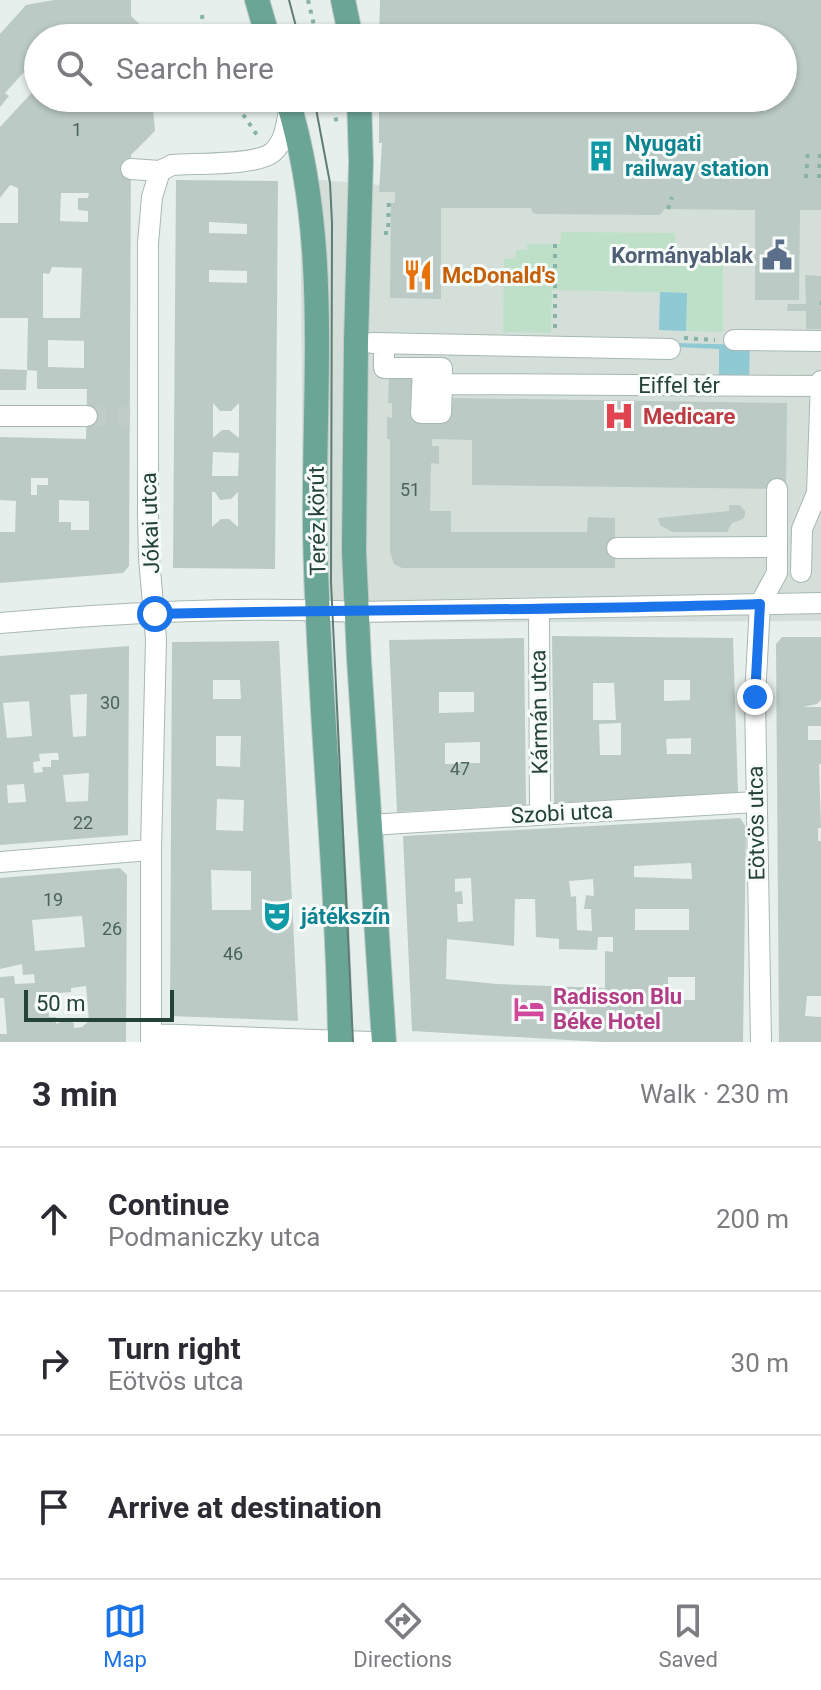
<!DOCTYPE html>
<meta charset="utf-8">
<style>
:root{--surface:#fff;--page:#f7f7f7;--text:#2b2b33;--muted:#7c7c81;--line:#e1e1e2;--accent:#1a73e8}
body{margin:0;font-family:Roboto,sans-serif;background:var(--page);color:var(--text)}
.scale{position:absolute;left:24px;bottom:20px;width:150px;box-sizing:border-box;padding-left:8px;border:4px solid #24423a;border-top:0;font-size:22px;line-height:28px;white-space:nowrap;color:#24423a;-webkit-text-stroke:6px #f7fbf9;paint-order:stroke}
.stop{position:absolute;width:24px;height:24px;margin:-18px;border:6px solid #1a73e8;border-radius:50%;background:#fff}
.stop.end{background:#1a73e8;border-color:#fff;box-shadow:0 2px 8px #0008}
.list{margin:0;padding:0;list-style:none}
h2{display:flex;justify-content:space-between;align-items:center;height:104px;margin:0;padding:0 32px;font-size:34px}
h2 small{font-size:26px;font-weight:400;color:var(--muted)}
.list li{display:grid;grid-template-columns:52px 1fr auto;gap:24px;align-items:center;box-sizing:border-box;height:144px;padding:0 32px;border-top:2px solid var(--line)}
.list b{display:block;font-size:30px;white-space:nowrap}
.list p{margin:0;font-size:26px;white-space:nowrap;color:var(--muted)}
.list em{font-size:26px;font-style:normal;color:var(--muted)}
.icon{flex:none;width:44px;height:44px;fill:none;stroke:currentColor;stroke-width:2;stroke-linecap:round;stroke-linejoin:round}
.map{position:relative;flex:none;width:821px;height:1042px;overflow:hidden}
.search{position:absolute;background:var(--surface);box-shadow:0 2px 6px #0004;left:24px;right:24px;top:24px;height:88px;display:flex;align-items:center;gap:20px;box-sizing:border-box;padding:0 28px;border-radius:44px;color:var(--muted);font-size:30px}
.sheet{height:536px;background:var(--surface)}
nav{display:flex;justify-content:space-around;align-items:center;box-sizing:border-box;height:112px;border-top:2px solid var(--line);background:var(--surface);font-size:22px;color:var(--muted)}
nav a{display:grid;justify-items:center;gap:4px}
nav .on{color:var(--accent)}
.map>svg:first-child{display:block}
.built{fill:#d4dfda}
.green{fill:#bfe0c8}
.water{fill:#8ec9d4}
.building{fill:#bbcac4;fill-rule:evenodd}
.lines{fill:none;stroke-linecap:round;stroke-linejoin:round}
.minor-tunnel{stroke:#bfccc8;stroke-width:20;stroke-dasharray:20 10;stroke-linecap:butt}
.minor-casing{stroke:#a8b8b2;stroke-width:22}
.major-casing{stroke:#c2cac8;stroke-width:26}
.path{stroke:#86b3a5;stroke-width:4;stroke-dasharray:4 6;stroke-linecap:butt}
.minor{stroke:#fff;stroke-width:20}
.major{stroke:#6aa596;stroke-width:24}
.tram{stroke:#5f7d75;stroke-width:2}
.route{stroke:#1a73e8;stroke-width:10}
.labels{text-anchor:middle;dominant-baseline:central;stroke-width:6;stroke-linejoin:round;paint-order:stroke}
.number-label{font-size:18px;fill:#4a645c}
.culture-label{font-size:22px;font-weight:bold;fill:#0d838f;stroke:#f7fbf9;text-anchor:start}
.service-label{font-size:22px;font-weight:bold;fill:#4e5e75;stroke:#f7fbf9;text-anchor:end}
.food-label{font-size:22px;font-weight:bold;fill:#c56008;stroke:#f7fbf9;text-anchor:start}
.street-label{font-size:22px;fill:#24423a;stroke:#f7fbf9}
.health-label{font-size:22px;font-weight:bold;fill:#be3a42;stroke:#f7fbf9;text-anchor:start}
.hotel-label{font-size:22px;font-weight:bold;fill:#b23c85;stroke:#f7fbf9;text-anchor:start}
</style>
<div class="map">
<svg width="821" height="1042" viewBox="0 0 821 1042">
<rect width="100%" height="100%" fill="#e6efeb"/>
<path class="built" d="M300,178L402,187L821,204V621L304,623Z"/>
<path class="green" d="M561,232L675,233V257H723V332L686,331V293L552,290L551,333L503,332L504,259H515L516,250H527V244H560Z"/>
<path class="water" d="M660,292L687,293L686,331L659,330Z
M676,343L750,345L749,379L719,378V349L676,347Z"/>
<path class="building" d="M54,0H131V16L147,31L148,38H38V84L25,71L5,93L9,96L0,107V34L26,5Z
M380,0H821V210H800L799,300H755V210L665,209L660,215L536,214L532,212L531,208H441V299L390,298L391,203H395V192H379L382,143H379V98H783V38H379Z
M38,86V98H152L155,131L131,155L129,566L123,573L0,583V532H15L16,501L0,500V437L86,439L87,389H37V371L27,370L28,318H0V223H18V188L10,185L0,198V127ZM61,193H89L88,198H78V210L88,211V222L60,221ZM52,267L82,268L80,318H43V273L49,274ZM48,340L84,341V368L48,367ZM31,478H48V485H37V495H31ZM59,500L89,501V530H71V522H59Z
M176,180L278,181L275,569L173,568ZM209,222L247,224V234L209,233ZM209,270L247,271V283L209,282ZM213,403L220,411H231L239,403V438L229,430H222L213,438ZM213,452L239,453L238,476H212ZM212,492H215L220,500L231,499L238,492V527L229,519H221L212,527Z
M805,275L821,276V329H806V311H787L788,304H806Z
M0,369L27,370L26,390H0Z
M389,376H415L414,418L450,419L451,398L787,403L786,489L472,485V440L432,439V446H439V464L431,463L430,511H451V532H587L588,517L615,518V568H402L394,564L390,552V439H387V417L392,418V403H388Z
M729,505H740L745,511V515L743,519L732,523L727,532H672L660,525L658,518L729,511Z
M552,636L733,638L738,793L554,803ZM664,680H690V700L664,701ZM593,683H614L616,720H593ZM621,723V755H600L599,724ZM691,738V754H667L666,739Z
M782,637H821V700L817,704L803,707H821V726H808V740H821V764H819L821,828H818V841H821V996H807L805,1016L821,1017V1042H779L776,644Z
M524,638L526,805L397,812L389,640ZM439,692H474V712L439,713ZM480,742V763L445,764V743Z
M279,641L298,1021L170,1016L172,642ZM213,680H240L241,699H213ZM216,736H241L240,767L216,766ZM217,799L244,800L243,831L216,830ZM211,870L251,871V910H212Z
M129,646L128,835L0,845V656ZM87,694L86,736L73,737L70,695ZM29,701L32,736L7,738L3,703ZM53,753H58L59,760H51V767H42L43,772L34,773L33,762L40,761L39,754ZM89,773L88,801L66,802L63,775ZM24,784L26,802L8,803L7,785Z
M740,818L746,827L743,1042H603L412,1031L403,836ZM691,863L692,879L634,877V866ZM471,878L473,921L458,922L457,904H463L462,891L455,892V879ZM593,879L594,896L586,895L584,909H591L592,931L577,930L576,896L571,897L569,881ZM515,899H535L536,937L559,939V949L597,950L598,937H613V952L605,951V988L497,984L446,979L447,939L514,946ZM635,909H689V930H635ZM668,977H695V1000H668Z
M120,868L127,875L126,1042H0V1034H7L4,998H0V977L14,976L15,984L35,983L34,974L23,975L22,964L0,969V878ZM82,916L85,947L35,951L32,920ZM86,986L89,1021L82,1027L74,1028V1023L65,1020L56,1024V1017H49L47,994L71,992V988Z"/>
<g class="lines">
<path class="minor-tunnel" d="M87,416L130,417"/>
<g class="minor-casing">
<path id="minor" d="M131,169L160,171
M734,340L821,341
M372,343L670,349
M384,344V368H442V384L820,386
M423,368L421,413H441L442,384
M0,416H87
M617,548L777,547
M801,572L802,529L817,493L821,381
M539,609L540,815
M0,623C118,613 238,606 357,612L821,603
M369,825L755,802
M0,862L151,850
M152,1034L371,1042
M151,1042V850L156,639L149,558L148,515V243L152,197L160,171L172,165C194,163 257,166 273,152C285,141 286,126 289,111
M761,1042L755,697L760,604L777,573V489"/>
</g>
<g class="major-casing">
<path id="major" d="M257,0L268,38
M343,0L351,38
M287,98C331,239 313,387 315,532C318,702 338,872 340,1042
M359,98L361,162L356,342L354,551L359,660L384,1042"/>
</g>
<path class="path" d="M308,0L317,38
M202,15L204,38
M783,65H801
M232,98L259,138
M331,98L337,124
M806,178L808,151
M819,178L820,151
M668,209L672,197
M384,233H388L389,197
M555,244V330
M820,303H821
M684,338L715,340"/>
<use href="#minor" class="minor"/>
<use href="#major" class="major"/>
<path class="tram" d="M289,0L299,38
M314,98L330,183L332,223L331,582L353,1042"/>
</g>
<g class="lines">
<path class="route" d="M155,614C357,609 558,611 760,604L755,697"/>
</g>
<defs>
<g id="building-bare" transform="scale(2.4)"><path d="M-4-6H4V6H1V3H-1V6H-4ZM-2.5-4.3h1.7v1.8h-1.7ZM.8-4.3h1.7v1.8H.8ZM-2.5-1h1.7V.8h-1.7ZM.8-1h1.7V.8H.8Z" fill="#0f9aa8" stroke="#f7fbf9" stroke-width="2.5" paint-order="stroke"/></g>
<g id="civic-bare" transform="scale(2.4)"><path d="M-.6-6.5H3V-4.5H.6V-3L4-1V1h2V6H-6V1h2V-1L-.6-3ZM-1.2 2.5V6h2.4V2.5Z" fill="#5c6f8a" stroke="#f7fbf9" stroke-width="2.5" paint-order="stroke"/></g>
<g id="restaurant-bare" transform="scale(2.4)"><path d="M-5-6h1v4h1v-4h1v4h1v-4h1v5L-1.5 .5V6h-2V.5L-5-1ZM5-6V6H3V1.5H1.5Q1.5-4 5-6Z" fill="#e8710a" stroke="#f7fbf9" stroke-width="2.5" paint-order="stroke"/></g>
<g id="hospital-bare" transform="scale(2.4)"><path d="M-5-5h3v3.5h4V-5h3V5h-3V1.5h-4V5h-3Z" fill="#e0444e" stroke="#f7fbf9" stroke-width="2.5" paint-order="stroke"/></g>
<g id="theatre-bare" transform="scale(2.4)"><path d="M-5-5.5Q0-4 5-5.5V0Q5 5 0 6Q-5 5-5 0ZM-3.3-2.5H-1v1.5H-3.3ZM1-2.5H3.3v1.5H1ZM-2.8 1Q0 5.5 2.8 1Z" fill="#0f9aa8" stroke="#f7fbf9" stroke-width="2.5" paint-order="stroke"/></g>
<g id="hotel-bare" transform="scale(2.4)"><path d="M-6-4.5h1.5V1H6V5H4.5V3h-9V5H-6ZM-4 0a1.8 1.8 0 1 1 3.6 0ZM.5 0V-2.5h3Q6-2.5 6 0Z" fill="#d1479c" stroke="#f7fbf9" stroke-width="2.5" paint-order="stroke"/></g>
</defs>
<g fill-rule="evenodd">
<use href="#building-bare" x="601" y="156"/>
<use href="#civic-bare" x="777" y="255"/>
<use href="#restaurant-bare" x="418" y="275"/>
<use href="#hospital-bare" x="619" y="416"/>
<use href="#theatre-bare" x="277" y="916"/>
<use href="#hotel-bare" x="529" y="1009"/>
</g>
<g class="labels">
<g class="number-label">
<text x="77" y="129">1</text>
<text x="410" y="489">51</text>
<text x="110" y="702">30</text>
<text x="460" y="768">47</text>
<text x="83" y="822">22</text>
<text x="53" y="899">19</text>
<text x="112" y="928">26</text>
<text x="233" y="953">46</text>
</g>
<g class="culture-label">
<text x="625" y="143">Nyugati<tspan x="625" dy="25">railway station</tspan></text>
<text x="301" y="916">játékszín</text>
</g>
<g class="service-label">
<text x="753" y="255">Kormányablak</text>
</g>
<g class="food-label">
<text x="442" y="275">McDonald's</text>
</g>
<g class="street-label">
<text x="679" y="385">Eiffel tér</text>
<text transform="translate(317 521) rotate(-91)">Teréz körút</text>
<text transform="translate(150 523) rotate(-92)">Jókai utca</text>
<text transform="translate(539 712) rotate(-91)">Kármán utca</text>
<text transform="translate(562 813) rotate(-3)">Szobi utca</text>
<text transform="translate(756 823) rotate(-91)">Eötvös utca</text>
</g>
<g class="health-label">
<text x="643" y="416">Medicare</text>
</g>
<g class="hotel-label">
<text x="553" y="996">Radisson Blu<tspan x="553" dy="25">Béke Hotel</tspan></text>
</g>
</g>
</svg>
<div class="scale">50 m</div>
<div class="stop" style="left:155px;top:614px"></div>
<div class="stop end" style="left:755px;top:697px"></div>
<div class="search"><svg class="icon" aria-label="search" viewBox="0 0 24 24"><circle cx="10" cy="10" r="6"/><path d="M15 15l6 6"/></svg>Search here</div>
</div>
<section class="sheet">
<h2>3 min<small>Walk · 230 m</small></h2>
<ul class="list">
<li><svg class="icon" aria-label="ahead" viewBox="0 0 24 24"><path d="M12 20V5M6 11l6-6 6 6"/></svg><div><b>Continue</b><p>Podmaniczky utca</p></div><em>200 m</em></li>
<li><svg class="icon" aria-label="right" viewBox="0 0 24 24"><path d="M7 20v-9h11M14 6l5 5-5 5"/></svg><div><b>Turn right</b><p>Eötvös utca</p></div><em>30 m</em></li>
<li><svg class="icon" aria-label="arrive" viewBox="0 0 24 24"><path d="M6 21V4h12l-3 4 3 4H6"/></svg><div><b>Arrive at destination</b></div></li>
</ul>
</section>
<nav>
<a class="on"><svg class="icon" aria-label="map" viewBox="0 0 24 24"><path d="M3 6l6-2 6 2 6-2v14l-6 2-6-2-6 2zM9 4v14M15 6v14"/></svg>Map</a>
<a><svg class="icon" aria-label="directions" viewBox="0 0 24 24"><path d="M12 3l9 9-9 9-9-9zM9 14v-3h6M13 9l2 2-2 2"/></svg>Directions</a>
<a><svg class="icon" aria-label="saved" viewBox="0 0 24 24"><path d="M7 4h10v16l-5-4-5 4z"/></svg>Saved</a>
</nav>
